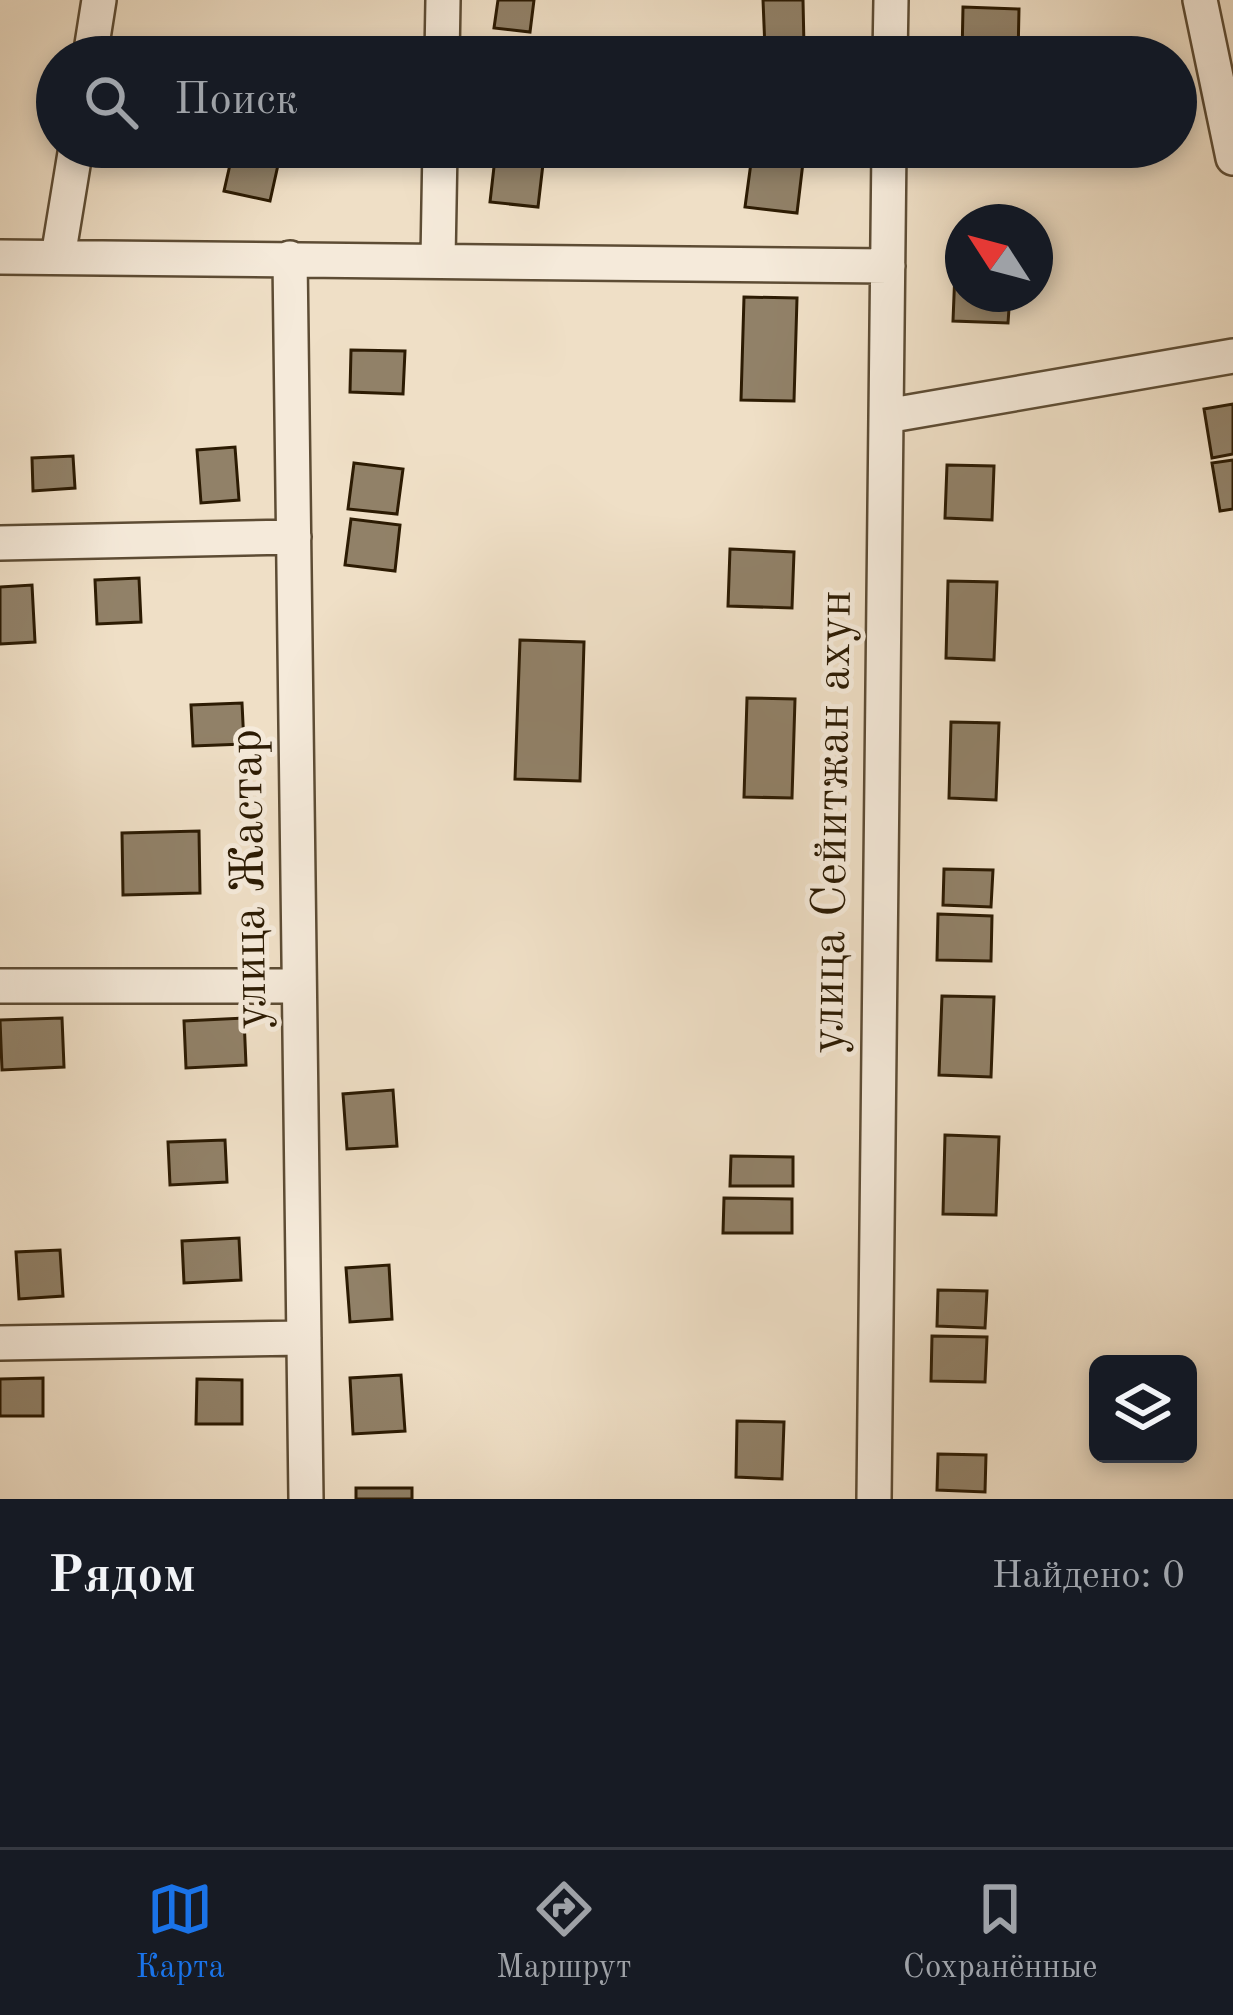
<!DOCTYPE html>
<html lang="ru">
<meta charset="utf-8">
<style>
:root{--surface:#171b24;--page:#242831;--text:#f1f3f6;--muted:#9ea1a6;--line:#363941;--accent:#1a73e8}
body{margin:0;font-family:"Old Standard TT",serif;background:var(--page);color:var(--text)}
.controls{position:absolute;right:36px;bottom:36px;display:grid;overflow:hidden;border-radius:18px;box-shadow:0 6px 18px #0003}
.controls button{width:108px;height:108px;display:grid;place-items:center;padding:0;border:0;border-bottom:3px solid var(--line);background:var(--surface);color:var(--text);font:60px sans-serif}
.compass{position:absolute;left:945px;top:204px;width:108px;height:108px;border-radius:50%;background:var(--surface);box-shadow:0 6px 18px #0003;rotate:306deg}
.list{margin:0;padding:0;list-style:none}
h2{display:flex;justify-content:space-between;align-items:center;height:156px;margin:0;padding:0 48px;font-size:51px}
h2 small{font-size:39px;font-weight:400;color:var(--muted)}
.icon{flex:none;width:66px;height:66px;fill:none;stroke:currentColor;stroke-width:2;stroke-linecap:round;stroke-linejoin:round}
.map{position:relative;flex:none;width:1233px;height:1499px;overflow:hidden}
.search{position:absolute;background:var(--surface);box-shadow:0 6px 18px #0003;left:36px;right:36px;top:36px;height:132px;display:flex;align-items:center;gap:30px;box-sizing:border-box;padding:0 42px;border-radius:66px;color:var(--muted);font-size:45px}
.sheet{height:348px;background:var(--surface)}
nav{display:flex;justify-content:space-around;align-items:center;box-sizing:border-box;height:168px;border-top:3px solid var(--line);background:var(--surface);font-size:33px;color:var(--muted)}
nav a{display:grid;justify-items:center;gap:6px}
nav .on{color:var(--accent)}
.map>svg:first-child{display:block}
.building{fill:#918168;stroke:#2c1b03;stroke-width:3}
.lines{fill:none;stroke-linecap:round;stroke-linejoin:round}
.minor-casing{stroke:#5d4c34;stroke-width:38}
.minor{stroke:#f5eada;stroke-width:33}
.labels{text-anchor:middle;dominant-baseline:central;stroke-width:10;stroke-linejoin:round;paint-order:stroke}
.street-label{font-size:48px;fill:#2c1b03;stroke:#f5eada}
</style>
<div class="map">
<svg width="1233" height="1499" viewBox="0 0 1233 1499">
<rect width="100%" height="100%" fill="#efdfc6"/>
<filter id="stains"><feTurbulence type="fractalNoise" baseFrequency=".00167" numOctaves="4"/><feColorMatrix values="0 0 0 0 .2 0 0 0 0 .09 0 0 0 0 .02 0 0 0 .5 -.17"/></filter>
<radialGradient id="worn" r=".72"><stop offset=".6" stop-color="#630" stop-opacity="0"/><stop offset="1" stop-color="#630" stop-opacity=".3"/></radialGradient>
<path class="building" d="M498,0H534L530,32L494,28Z
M763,0H803L804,47L765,49Z
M963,7L1019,9L1018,57H962Z
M234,147L280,156L270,201L224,191Z
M753,148L804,154L797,213L745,207Z
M495,158L543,164L538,207L490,202Z
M955,271L963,272V294H1010L1008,323L953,321Z
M744,297L797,298L794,401L741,400Z
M351,350L405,351L403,394L350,392Z
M1233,404V454L1212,458L1204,409Z
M235,447L239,500L201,503L197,450Z
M73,456L75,488L33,491L32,458Z
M1233,460V509L1220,511L1212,463Z
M354,463L403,469L397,514L348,509Z
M947,465L994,466L992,520L945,518Z
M351,519L400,525L395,571L345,565Z
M730,549L794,552L792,608L728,606Z
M139,578L141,622L97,624L95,580Z
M948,581L997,582L994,660L946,658Z
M32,585L35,642L0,644V587Z
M520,640L584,642L580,781L515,779Z
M747,698L795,699L792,798L744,797Z
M242,703L244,744L193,746L191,705Z
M951,722L999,723L996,800L949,798Z
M199,831L200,893L123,895L122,833Z
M944,869L993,870L991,907L943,905Z
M938,914L992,916L991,961L937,960Z
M942,996L994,997L991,1077L939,1075Z
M62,1018L64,1067L2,1070L0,1020Z
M244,1018L246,1065L186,1068L184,1021Z
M393,1090L397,1146L347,1149L343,1094Z
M945,1135L999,1137L996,1215L943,1214Z
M225,1140L227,1182L170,1185L168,1142Z
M731,1156L793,1157V1186H730Z
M724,1198L792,1199V1233H723Z
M239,1238L241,1280L184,1283L182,1241Z
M60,1250L63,1296L19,1299L16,1252Z
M389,1265L392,1319L350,1322L346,1268Z
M938,1290L987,1291L985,1328L937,1326Z
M932,1336L987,1337L985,1382L931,1381Z
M401,1375L405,1431L353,1434L350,1378Z
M43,1378V1416H0V1379Z
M197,1379L242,1380V1424H196Z
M737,1421L784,1422L782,1479L736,1477Z
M938,1454L986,1455L985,1492L937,1490Z
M356,1488H412V1499H356Z"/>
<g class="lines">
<g class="minor-casing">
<path id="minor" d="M1200,0L1233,158
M90,57L99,0
M442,57L443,0
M890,57L891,0
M0,257L888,266
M58,257L76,147
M290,258L306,1499
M438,260L440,147
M886,416L1233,356
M0,543L294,537
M0,986H299
M0,1343L304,1338
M874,1499L889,147"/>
</g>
<use href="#minor" class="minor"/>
</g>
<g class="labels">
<g class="street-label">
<text transform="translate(833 822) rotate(-89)">улица Сейитжан ахун</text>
<text transform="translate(250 879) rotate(-91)">улица Жастар</text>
</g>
</g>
<rect width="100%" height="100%" filter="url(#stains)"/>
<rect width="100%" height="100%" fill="url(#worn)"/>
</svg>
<div class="controls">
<button><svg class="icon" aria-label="layers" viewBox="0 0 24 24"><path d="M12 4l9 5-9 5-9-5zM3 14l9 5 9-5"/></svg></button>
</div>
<svg class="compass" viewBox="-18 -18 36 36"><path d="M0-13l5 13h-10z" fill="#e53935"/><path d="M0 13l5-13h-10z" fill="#9ea1a6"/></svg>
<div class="search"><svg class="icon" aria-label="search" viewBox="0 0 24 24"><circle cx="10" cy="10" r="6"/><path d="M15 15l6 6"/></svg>Поиск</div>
</div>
<section class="sheet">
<h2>Рядом<small>Найдено: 0</small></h2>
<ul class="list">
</ul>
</section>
<nav>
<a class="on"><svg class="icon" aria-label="map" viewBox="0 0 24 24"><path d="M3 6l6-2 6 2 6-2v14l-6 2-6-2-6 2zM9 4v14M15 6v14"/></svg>Карта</a>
<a><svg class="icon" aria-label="directions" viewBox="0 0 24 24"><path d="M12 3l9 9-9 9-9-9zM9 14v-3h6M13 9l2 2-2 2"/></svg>Маршрут</a>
<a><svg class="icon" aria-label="saved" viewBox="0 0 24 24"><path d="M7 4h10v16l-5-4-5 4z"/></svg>Сохранённые</a>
</nav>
